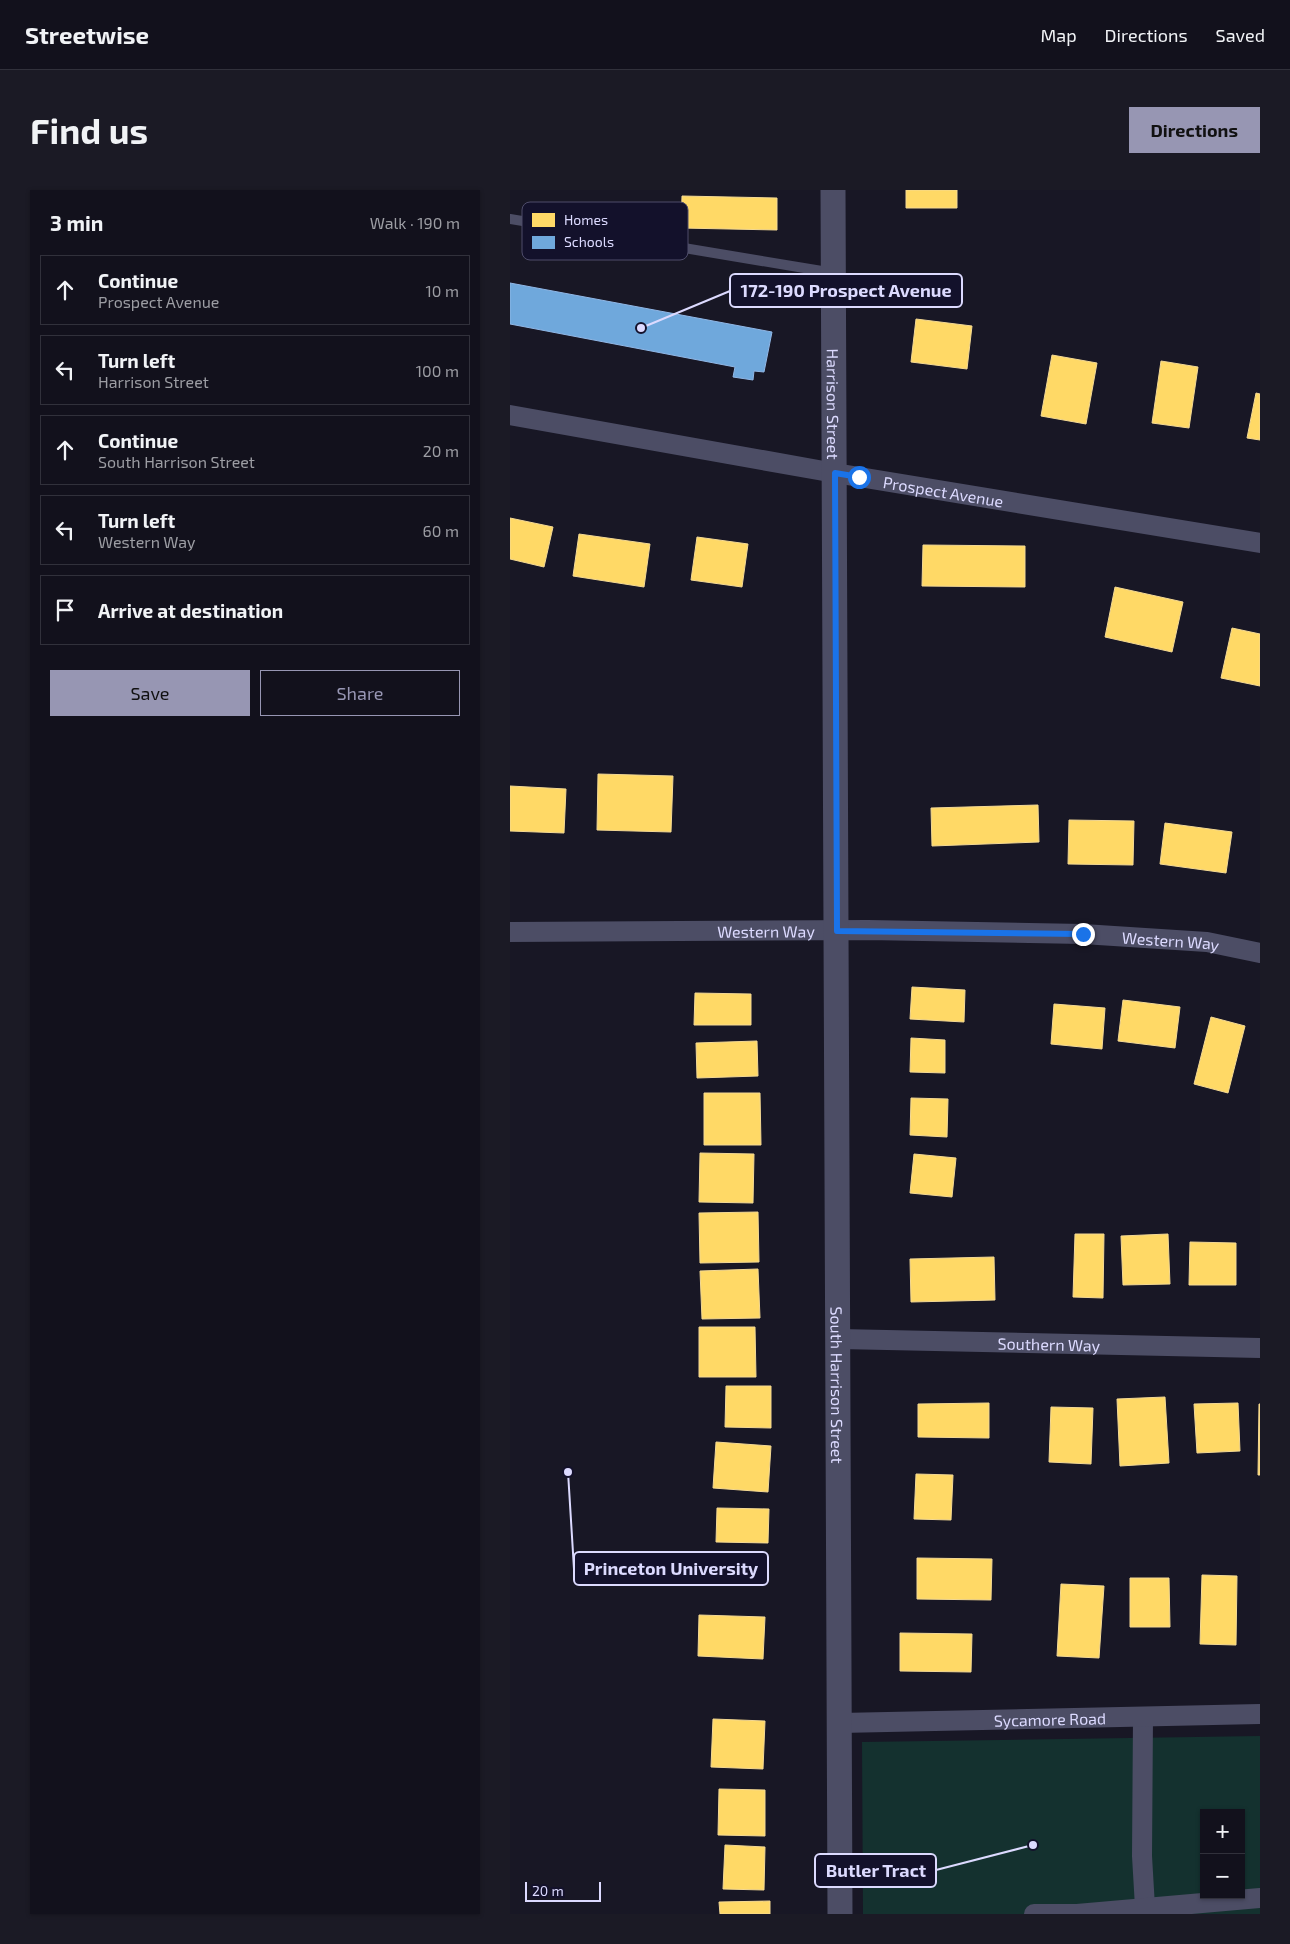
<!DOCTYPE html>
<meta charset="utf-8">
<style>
:root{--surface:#12111c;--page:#1b1a25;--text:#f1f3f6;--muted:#9c9da3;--line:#31313b;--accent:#9796b3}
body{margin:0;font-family:"Exo 2",sans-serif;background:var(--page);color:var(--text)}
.controls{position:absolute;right:15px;bottom:15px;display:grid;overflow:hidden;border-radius:0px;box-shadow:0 1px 4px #0004}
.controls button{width:45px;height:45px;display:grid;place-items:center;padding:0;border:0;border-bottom:1px solid var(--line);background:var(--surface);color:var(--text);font:25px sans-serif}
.scale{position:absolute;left:15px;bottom:12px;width:76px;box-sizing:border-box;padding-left:5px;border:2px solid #dcdaff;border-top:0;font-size:14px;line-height:18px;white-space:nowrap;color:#dcdaff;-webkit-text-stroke:4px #13112b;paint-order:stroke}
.stop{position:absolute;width:15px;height:15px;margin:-11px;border:4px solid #1a73e8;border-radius:50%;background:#fff}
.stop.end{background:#1a73e8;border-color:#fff;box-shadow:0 1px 5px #0008}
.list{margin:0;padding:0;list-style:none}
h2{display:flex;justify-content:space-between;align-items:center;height:65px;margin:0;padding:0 20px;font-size:21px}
h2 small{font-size:16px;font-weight:400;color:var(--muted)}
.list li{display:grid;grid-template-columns:32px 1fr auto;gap:15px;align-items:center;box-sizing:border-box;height:70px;margin:0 10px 10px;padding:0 10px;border:1px solid var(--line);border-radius:0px}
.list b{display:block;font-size:19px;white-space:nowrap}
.list p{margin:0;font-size:16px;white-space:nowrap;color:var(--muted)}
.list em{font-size:16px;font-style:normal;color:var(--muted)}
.actions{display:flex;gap:10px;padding:15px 20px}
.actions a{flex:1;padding:11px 0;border:1px solid var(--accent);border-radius:0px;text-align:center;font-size:18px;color:var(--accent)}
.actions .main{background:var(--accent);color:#111}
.icon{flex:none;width:28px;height:28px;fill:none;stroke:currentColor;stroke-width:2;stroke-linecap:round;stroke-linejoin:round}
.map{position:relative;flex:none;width:750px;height:1724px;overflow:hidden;border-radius:0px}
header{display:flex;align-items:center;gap:30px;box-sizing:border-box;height:70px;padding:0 25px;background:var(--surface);border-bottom:1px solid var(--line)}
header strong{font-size:24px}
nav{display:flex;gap:28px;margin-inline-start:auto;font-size:18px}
.intro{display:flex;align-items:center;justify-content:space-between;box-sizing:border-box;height:120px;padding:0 30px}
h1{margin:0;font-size:35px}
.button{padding:12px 22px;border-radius:0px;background:var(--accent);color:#111;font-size:18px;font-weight:700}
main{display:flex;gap:30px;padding:0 30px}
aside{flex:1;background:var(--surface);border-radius:0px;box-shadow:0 1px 4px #0004}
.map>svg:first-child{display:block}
.green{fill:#14312f;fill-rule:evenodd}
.homes{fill:#ffd966;stroke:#f4d994}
.schools{fill:#6fa8dc;stroke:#90b7e6}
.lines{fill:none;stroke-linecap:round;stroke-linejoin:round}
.service{stroke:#4c4d65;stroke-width:10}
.minor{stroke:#4c4d65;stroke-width:20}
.tertiary{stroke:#4c4d65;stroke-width:25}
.route{stroke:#1a73e8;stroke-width:6}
.labels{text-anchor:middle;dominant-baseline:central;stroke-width:5;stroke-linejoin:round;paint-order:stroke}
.street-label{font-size:16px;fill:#dcdaff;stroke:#13112b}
.key{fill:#13112b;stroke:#4f4d6b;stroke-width:1}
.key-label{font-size:14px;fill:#dcdaff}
.leader{fill:none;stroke:#dcdaff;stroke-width:2}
.callout-dot{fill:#dcdaff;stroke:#13112b;stroke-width:2}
.callout{fill:#13112b;stroke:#dcdaff;stroke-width:2}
.callout-label{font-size:18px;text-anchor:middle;font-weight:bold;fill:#dcdaff}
</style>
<header>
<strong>Streetwise</strong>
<nav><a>Map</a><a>Directions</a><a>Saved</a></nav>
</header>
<div class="intro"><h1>Find us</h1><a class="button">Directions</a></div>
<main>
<aside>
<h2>3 min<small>Walk · 190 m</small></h2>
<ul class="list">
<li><svg class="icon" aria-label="ahead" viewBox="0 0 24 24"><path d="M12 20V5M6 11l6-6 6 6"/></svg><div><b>Continue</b><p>Prospect Avenue</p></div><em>10 m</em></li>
<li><svg class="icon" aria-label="left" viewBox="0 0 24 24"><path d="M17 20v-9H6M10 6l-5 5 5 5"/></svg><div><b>Turn left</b><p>Harrison Street</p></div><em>100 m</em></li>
<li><svg class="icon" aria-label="ahead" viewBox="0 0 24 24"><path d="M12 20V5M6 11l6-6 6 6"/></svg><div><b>Continue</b><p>South Harrison Street</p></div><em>20 m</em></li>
<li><svg class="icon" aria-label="left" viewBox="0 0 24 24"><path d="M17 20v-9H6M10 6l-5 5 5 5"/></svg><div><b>Turn left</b><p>Western Way</p></div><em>60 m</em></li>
<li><svg class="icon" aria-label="arrive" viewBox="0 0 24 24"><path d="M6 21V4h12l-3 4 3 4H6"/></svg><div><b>Arrive at destination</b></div></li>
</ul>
<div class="actions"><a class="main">Save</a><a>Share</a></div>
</aside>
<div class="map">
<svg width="750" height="1724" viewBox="0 0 750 1724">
<rect width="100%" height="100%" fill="#181725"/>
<path class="green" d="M750,1546V1724H353L352,1552ZM694,1623H731V1705H694Z"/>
<path class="homes" d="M396,0H447V18H396Z
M172,6L267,8V40L171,38Z
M406,129L462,136L457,179L401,172Z
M542,165L587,173L576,234L531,226Z
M651,171L688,177L679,238L642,233Z
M746,203L750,204V250L737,248Z
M0,328L43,337L34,377L0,369Z
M69,344L140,354L134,397L63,386Z
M187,347L238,354L232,397L181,390Z
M413,355L515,356V397L412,396Z
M605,397L673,412L662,462L595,447Z
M722,438L750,444V496L711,488Z
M88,584L163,586L161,642L87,640Z
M0,596L56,599L54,643L0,641Z
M528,615L529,652L422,656L421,618Z
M559,630L624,631L623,675L558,674Z
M655,633L722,642L716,683L650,674Z
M402,797L455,800L454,832L400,829Z
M185,803L241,804V835H184Z
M613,810L670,817L665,858L608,851Z
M544,814L595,818L592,859L541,854Z
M701,827L735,836L718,903L684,894Z
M401,848L435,850V883L400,882Z
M247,851L248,886L187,888L186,853Z
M194,903H250L251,955H194Z
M401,908L438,909L437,947L400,945Z
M190,963L244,964L243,1013L189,1012Z
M404,964L446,968L442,1007L400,1003Z
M248,1022L249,1072L190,1073L189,1023Z
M565,1044H594L593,1108L563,1107Z
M658,1044L660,1094L613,1095L611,1046Z
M680,1052L726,1053V1095H679Z
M484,1067L485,1110L401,1112L400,1069Z
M248,1079L250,1128L192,1129L190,1081Z
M189,1137H245L246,1187H189Z
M216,1196H261V1238L215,1237Z
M655,1207L659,1273L610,1276L607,1209Z
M479,1213V1248L408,1247V1214Z
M728,1213L730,1261L687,1263L684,1214Z
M749,1214H750V1285H748Z
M541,1217L583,1218L581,1274L539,1272Z
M206,1252L261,1256L258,1302L203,1298Z
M406,1284L443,1285L441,1330L404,1329Z
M207,1318L259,1319L258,1353L206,1352Z
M407,1368L482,1369L481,1410L407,1409Z
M692,1385L727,1386L726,1455L690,1454Z
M620,1388H659L660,1437H620Z
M551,1394L594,1396L589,1468L547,1466Z
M189,1425L255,1427L253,1469L188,1466Z
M390,1443L462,1444L461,1482L390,1481Z
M203,1529L255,1531L253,1579L201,1577Z
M209,1599L255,1600V1646L208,1645Z
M215,1655L255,1657L254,1700L213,1699Z
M260,1711V1724H210L209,1712Z"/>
<path class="schools" d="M0,93L262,142L254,182L244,181L243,190L223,187L225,177L0,134Z"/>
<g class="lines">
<path class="service" d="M0,29L324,83"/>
<g class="minor">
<path id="s1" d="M0,225L325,283L750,353"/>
<path id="s2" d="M0,742L358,740L573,744L697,752L750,763"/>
<path id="s3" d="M329,1149L750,1158"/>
<path d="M633,1527L632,1666L635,1717"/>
<path id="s4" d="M330,1533L750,1524"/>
<path d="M524,1724H567L750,1708"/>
</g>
<path class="tertiary" id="s5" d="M323,0L330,1724"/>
</g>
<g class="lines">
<path class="route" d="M349,287L325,283L327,741L573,744"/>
</g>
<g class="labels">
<g class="street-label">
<text stroke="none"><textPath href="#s5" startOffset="214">Harrison Street</textPath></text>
<text stroke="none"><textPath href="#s1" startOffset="440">Prospect Avenue</textPath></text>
<text stroke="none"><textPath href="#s2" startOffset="256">Western Way</textPath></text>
<text stroke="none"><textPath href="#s2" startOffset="661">Western Way</textPath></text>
<text stroke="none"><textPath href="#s3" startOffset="210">Southern Way</textPath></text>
<text stroke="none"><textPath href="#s5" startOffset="1195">South Harrison Street</textPath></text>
<text stroke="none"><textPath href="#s4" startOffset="210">Sycamore Road</textPath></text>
</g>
</g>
<rect x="12" y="12" width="166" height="58" rx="8" class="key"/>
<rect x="22" y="23" width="23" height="14" fill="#ffd966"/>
<rect x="22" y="46" width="23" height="13" fill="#6fa8dc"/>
<g class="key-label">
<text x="54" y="35">Homes</text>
<text x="54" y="57">Schools</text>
</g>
<path class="leader" d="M131 138L220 101M58 1282L64 1379M523 1655L426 1680"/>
<g class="callout-dot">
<circle cx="131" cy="138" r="5"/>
<circle cx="58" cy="1282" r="5"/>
<circle cx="523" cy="1655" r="5"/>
</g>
<g class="callout">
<rect x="220" y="84" width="232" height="33" rx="5"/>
<rect x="64" y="1362" width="194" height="33" rx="5"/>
<rect x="305" y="1664" width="121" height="33" rx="5"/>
</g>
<g class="callout-label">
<text x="336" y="107">172-190 Prospect Avenue</text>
<text x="161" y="1385">Princeton University</text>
<text x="366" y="1687">Butler Tract</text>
</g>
</svg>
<div class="controls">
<button>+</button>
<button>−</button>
</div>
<div class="scale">20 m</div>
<div class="stop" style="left:349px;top:287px"></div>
<div class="stop end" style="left:573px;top:744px"></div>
</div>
</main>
